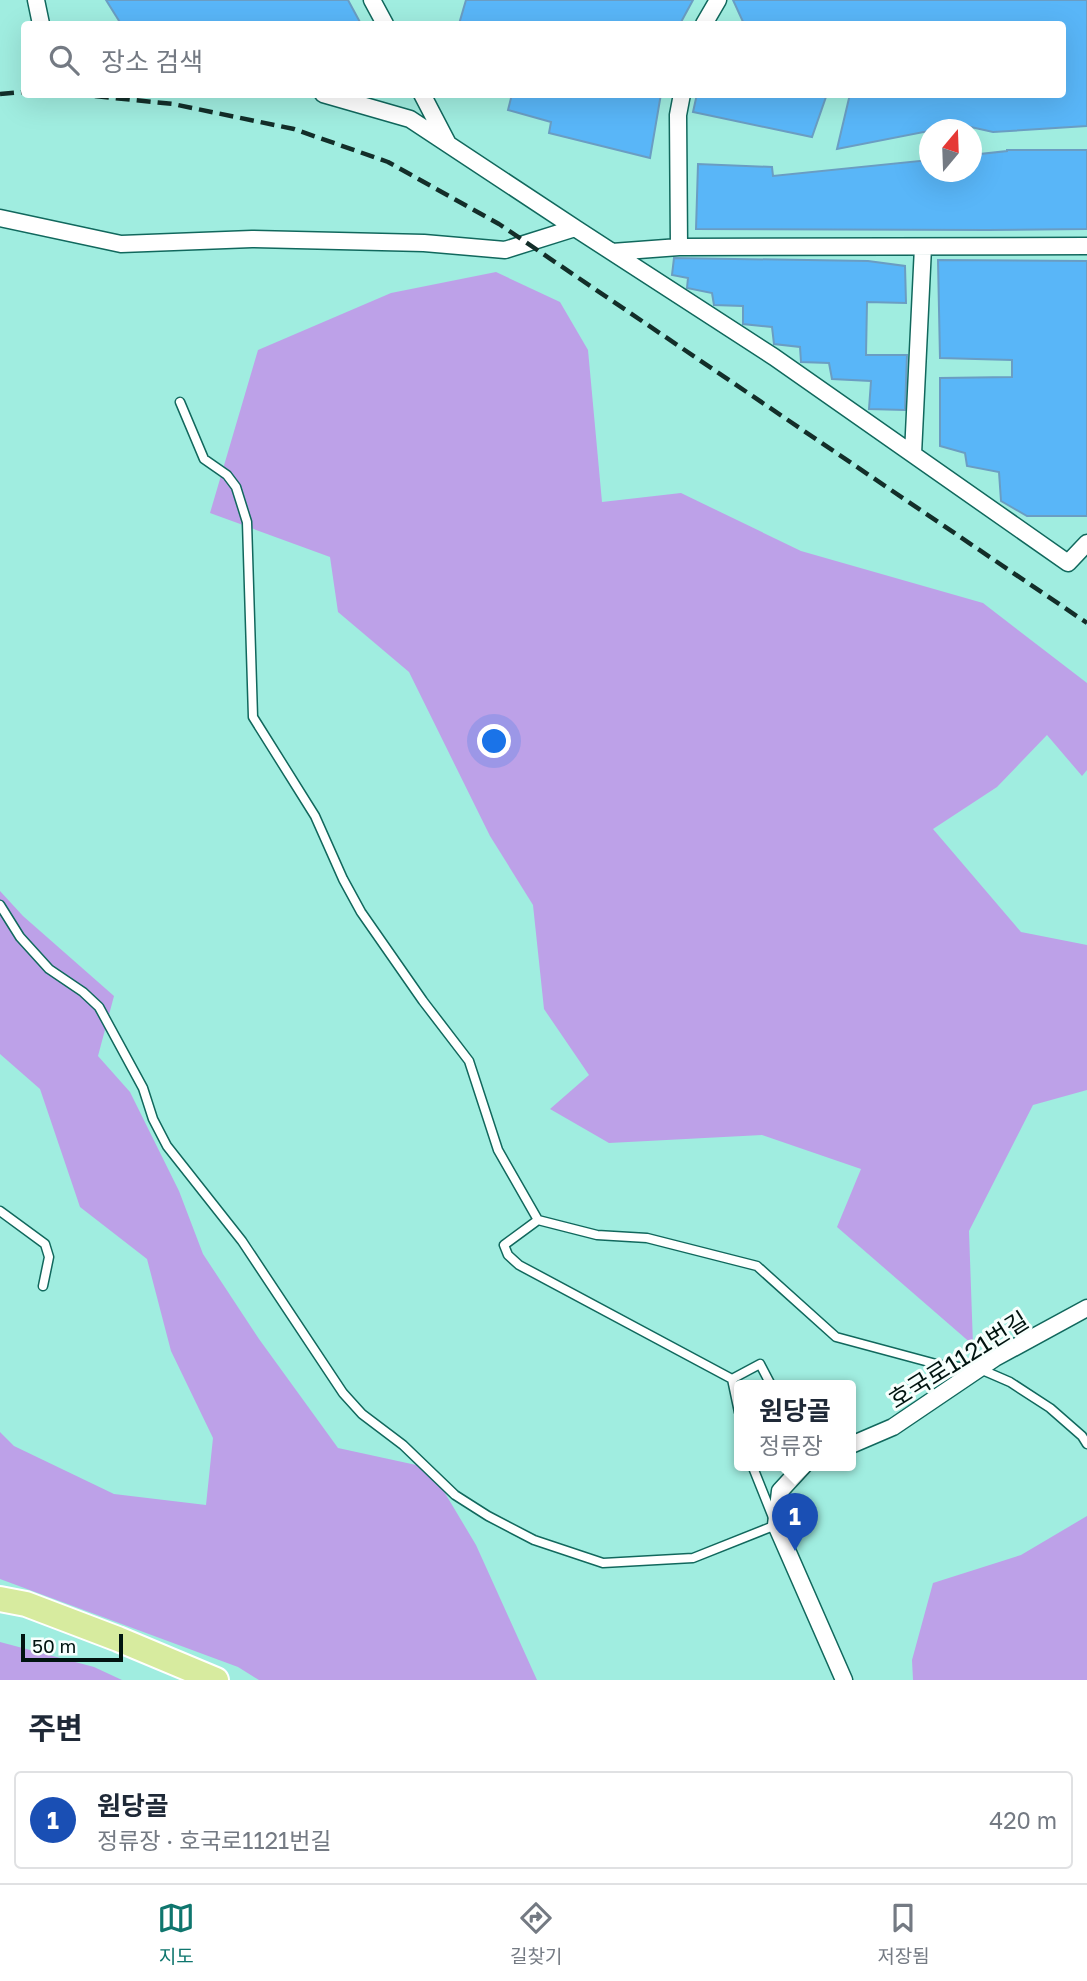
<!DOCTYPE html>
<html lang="ko">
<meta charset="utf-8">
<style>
:root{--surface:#fff;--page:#f2f2f3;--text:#1f2937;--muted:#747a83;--line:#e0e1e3;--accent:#0f766e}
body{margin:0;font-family:"Golos Text","Noto Sans KR",sans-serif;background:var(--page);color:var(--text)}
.compass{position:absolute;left:919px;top:119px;width:63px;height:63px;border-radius:50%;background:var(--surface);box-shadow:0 7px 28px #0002;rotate:19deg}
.scale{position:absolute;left:21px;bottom:18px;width:102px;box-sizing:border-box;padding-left:7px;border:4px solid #001410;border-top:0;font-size:19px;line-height:24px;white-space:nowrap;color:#001410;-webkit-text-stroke:5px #f7fffd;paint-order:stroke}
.you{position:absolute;left:495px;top:742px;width:24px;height:24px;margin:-18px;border:5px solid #fff;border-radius:50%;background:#1a73e8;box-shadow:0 0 0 10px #1a73e833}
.badge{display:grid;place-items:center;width:46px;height:46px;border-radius:50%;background:var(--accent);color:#fff;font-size:23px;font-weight:700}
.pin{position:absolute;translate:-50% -58px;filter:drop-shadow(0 2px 4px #0008)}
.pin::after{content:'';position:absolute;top:37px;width:24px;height:21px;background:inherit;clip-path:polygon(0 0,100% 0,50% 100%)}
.popup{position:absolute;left:734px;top:1380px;width:122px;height:91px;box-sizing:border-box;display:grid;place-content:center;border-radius:7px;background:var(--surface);filter:drop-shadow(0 2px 5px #0005);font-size:23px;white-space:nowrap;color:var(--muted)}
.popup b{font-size:26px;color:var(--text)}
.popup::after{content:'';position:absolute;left:50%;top:100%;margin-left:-14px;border:14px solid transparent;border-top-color:var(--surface)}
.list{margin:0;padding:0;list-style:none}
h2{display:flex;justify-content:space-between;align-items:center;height:91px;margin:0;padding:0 28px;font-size:30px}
h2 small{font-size:23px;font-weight:400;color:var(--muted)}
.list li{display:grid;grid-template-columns:46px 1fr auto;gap:21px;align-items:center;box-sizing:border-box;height:98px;margin:0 14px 14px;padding:0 14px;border:2px solid var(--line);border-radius:7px}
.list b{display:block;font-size:26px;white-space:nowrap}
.list p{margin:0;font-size:23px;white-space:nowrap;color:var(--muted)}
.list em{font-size:23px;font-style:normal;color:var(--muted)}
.icon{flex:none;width:38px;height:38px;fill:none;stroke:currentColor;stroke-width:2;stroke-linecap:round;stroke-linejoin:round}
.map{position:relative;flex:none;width:1087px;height:1680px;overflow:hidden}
.search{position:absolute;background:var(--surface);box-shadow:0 7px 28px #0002;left:21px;right:21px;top:21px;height:77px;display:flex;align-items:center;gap:18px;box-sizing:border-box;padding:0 24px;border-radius:7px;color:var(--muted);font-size:26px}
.sheet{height:203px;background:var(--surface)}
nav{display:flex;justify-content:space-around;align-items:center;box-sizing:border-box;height:98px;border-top:2px solid var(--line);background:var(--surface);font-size:19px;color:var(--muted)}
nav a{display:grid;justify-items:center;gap:4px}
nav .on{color:var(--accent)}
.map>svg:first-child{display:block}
.green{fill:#bda1e8}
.building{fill:#59b6f8;stroke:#6a9dc3;stroke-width:2}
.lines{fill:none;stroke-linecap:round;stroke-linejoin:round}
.lane-casing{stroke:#11685d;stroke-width:11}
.street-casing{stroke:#11685d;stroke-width:19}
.primary-casing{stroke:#fff;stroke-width:28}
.lane{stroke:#fff;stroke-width:8}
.street{stroke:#fff;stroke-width:16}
.primary{stroke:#d7eb9f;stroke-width:24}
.rail{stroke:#132e29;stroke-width:4.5;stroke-dasharray:14 7;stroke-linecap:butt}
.labels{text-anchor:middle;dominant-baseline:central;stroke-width:6;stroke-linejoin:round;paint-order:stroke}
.street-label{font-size:24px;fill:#001410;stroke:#f7fffd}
</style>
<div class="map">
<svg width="1087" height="1680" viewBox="0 0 1087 1680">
<rect width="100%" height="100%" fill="#a0ede0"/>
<path class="green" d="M496,272L560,302L588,350L602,502L681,493L801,551L983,603L1087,683V770L1082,776L1047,735L997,787L933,829L1021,932L1087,945V1090L1033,1105L969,1231L973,1345L837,1227L861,1169L762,1135L609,1143L550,1109L589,1075L544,1009L533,905L490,836L409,672L338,612L330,557L210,513L258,350L391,293Z
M0,891L23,916L114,996L98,1056L130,1092L179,1191L203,1254L259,1339L338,1448L430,1468L476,1545L537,1680H259L238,1667L0,1579V1432L14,1446L114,1494L206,1505L213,1438L171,1351L147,1259L80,1207L40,1089L0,1054Z
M1087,1516V1680H913L912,1660L933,1583L1021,1555Z
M0,1642L94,1667L122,1680H0Z"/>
<path class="building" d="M106,0H348L361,24H121Z
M466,0H693L680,24H459Z
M733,0H1087V126L993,132L962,125L929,130V131L837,149L850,94H1062V24H744Z
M512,94H661L650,158L549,133L551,122L508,110Z
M697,94H827L812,137L693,112Z
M1007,150H1087V229L988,230L696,229L698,164L772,167L773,176L929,160V172H971V155L1007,151Z
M674,258L868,261L905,266L906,303L867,302L866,355H907L905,410L869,409L871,381L832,379L829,363L801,362L800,347L774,344L772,327L743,324V306L714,305L712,293L687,288L688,278L672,275Z
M938,260L1087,261V516H1027L1001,501L999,472L967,466L965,453L940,446V378L1012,377V360L940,358Z"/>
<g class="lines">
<g class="lane-casing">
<path id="lane" d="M180,402L204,459L227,475L236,487L247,522L253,717L315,816L343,879L361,912L423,1001L469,1061L498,1150L538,1220L597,1235L647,1238L757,1266L836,1337L940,1365L980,1369L1010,1382L1050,1408L1082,1436L1087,1444
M0,905L20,937L49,969L83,992L99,1007L143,1088L153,1119L167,1146L242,1241L343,1393L362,1414L403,1445L455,1495L488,1516L534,1540L603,1563L693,1558L776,1525L752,1465
M0,1211L45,1244L49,1257L43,1286
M538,1220L504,1245L508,1255L519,1265L732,1379L739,1412
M732,1379L760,1364L771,1385"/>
</g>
<g class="street-casing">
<path id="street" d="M36,0L41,24
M372,0L385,24
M704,24L718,0
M323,94L410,119L575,228
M422,94L447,142
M682,94L678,115L679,247L1087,246
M0,218L121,244L252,239L424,243L505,250L575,228L774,357L1068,563L1087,543
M612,252L679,247
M913,454L923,247
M851,1445L893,1427L995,1358L1087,1308
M804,1465L780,1491L776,1525L844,1680"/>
</g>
<g class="primary-casing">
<path id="primary" d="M0,1599L26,1604L118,1639L216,1680"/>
</g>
<use href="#lane" class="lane"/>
<use href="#street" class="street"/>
<use href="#primary" class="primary"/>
<path class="rail" d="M0,94L24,92
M74,94L173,104L294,129L388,162L499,224L1087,623"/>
</g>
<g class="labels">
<g class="street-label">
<text transform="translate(958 1359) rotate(-32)">호국로1121번길</text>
</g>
</g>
</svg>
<svg class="compass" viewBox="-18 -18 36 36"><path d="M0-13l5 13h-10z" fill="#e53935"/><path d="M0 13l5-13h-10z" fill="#747a83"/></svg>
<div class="scale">50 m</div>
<div class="you"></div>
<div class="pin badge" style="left:795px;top:1551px;background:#1a4fb4">1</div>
<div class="popup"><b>원당골</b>정류장</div>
<div class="search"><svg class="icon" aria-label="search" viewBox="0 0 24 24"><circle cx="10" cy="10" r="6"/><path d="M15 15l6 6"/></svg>장소 검색</div>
</div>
<section class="sheet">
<h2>주변<small></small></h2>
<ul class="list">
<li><span class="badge" style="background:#1a4fb4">1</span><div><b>원당골</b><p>정류장 · 호국로1121번길</p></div><em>420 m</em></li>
</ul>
</section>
<nav>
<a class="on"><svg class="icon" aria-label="map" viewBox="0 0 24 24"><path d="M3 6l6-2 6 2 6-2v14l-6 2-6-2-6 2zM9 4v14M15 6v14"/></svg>지도</a>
<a><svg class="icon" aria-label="directions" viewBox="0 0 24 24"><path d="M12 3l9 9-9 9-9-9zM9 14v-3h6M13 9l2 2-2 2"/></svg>길찾기</a>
<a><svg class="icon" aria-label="saved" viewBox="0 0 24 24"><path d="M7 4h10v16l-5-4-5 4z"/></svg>저장됨</a>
</nav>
